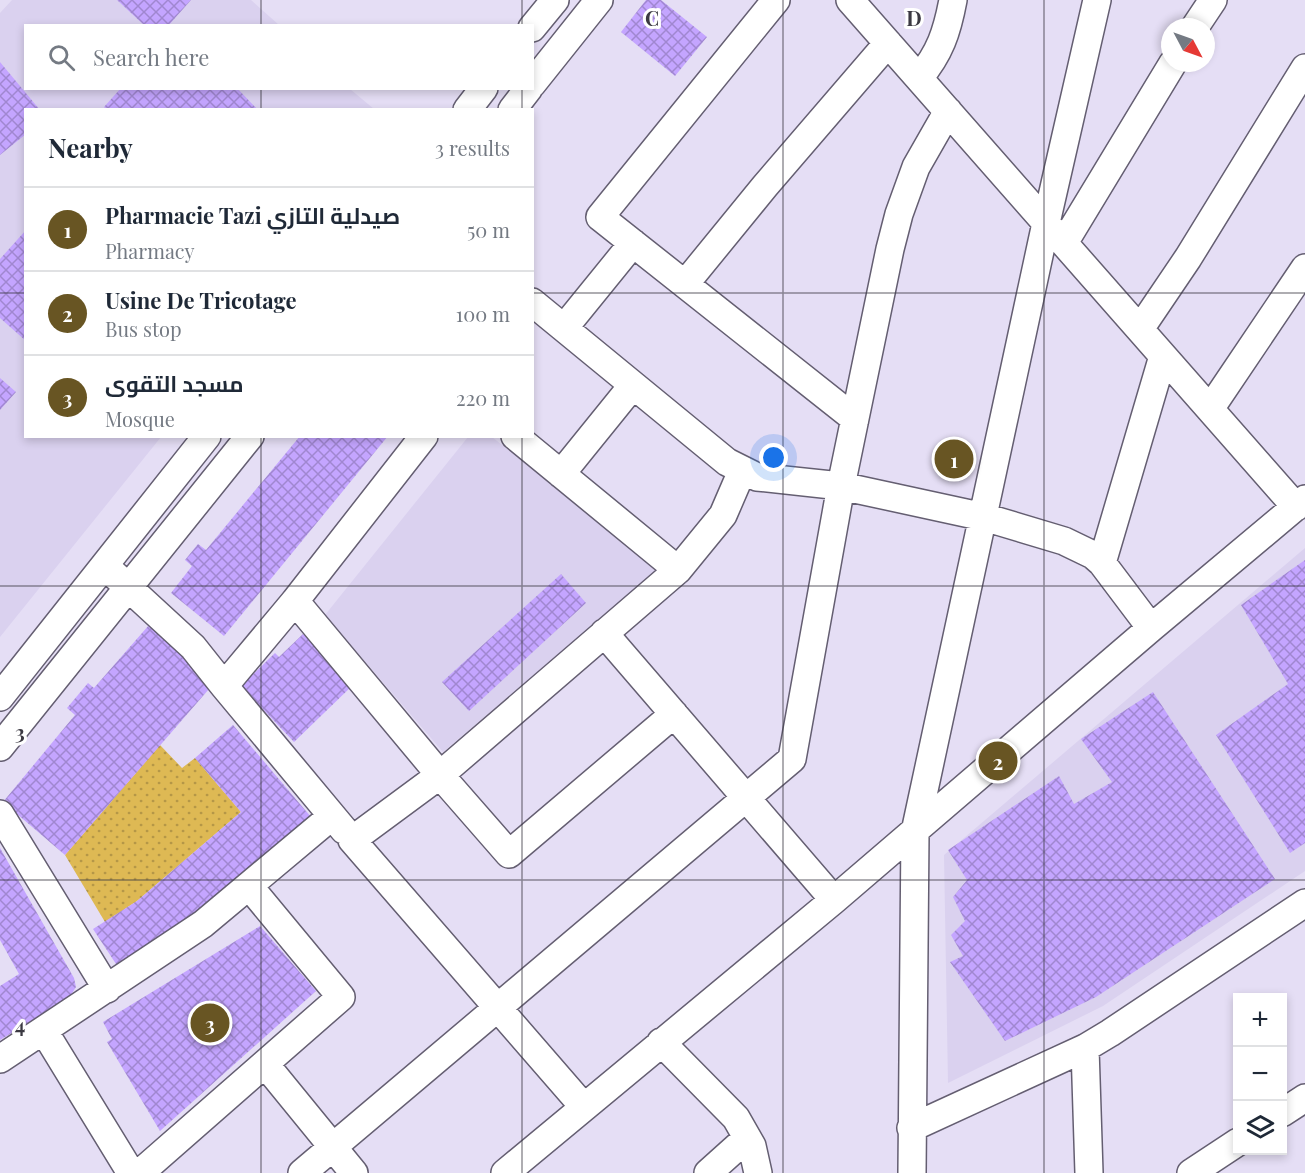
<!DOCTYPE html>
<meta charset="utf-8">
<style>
:root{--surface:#fff;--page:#f6f6f7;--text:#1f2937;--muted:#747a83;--line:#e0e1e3;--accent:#685523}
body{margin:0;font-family:"Playfair Display",Cairo,serif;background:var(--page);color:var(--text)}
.controls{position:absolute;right:18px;bottom:18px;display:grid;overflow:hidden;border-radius:0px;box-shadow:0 3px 9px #0003}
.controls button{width:54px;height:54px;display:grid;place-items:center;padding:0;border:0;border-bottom:2px solid var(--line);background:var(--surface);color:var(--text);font:30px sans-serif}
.compass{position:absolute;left:1161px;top:18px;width:54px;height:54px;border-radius:50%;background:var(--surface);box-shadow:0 3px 9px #0003;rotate:131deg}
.you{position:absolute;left:774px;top:458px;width:21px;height:21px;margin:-15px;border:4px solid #fff;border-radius:50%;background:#1a73e8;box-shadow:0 0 0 9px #1a73e833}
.badge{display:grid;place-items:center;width:39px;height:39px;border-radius:50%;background:var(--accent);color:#fff;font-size:20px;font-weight:700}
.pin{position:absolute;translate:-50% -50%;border:3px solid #fff;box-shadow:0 2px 6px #0006}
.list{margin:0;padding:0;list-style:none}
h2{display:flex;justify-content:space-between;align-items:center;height:78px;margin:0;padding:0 24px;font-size:26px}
h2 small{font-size:20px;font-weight:400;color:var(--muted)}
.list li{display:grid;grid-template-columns:39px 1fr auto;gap:18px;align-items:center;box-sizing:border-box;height:84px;padding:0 24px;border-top:2px solid var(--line)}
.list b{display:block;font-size:22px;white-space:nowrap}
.list p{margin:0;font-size:20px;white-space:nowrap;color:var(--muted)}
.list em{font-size:20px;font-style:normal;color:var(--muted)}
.icon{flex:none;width:33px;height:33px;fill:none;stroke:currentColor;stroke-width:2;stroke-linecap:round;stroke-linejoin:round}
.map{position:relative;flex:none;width:1305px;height:1173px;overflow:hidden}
.search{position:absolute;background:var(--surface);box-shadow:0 3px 9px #0003;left:24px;top:24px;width:510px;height:66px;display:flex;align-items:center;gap:15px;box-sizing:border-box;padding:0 21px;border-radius:0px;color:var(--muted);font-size:22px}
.panel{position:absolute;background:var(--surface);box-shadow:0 3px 9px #0003;left:24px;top:108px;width:510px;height:330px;border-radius:0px}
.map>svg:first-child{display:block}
.built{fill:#dad1ef}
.grass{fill:url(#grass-dots)}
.building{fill:url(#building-cross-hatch)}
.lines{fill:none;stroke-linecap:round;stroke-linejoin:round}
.minor-casing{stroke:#645e71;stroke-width:30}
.minor{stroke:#fff;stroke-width:27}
.grid{fill:none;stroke:#3b3942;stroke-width:1.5;stroke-opacity:0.55}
.grid-label{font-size:20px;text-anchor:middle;font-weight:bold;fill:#3b3942;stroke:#fff;stroke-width:6;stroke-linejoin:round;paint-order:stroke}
</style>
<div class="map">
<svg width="1305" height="1173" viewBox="0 0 1305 1173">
<defs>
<pattern id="grass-dots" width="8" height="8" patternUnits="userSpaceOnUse" patternTransform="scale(1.5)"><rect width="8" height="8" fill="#deb954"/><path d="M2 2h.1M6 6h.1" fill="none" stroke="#b59747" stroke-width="1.8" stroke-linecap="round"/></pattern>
<pattern id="building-cross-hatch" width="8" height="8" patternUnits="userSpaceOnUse" patternTransform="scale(1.5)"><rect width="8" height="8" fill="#c4a5ff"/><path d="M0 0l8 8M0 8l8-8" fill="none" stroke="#a087d0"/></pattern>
</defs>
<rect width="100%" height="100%" fill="#e5def5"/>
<path class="built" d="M12,0H251L279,25L26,26V88L350,89L374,109L26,110V436L161,437L0,637V13Z
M468,437H492L658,569L443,752L325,615Z
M1305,548V871L1103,1006L948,1083L944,855Z"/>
<path class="grass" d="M160,745L182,768L195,758L241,812L137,901L105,922L65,855Z"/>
<path class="building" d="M117,0H191L168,26H145Z
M646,0H661L707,37L675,76L621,32Z
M0,62L40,110H26V134L0,155Z
M121,88H237L258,110H107L104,107Z
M26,230V341L0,318V259Z
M0,378L16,392L0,410Z
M300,436H388L224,636L171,593L192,566L185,560L198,544L206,550Z
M1305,560V843L1290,853L1216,735L1288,684L1241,605Z
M561,574L586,603L469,711L442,682Z
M149,625L184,655L209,689L65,855L3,802L75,715L67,708L88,683L94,688Z
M303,634L353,685L294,742L241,686L275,653L279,657Z
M1153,692L1275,879L1096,997L1005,1041L950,962L963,956L951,935L965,921L953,897L967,880L948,850L1059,776L1074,804L1112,782L1081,739Z
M233,725L311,817L202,911L118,967L93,929L137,901L241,812L195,758Z
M0,848L74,978L76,987L69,998L0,1040V986L19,974L0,940Z
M260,926L316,991L160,1131L107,1042L112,1039L103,1022Z"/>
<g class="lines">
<g class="minor-casing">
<path id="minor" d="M776,0L600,217L855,419
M850,0L1296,507
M1195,27L1213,0
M532,28L555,0
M919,78C940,53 947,32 953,0
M532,84L599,0
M467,110L484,88
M512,110L529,88
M1064,243L1173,63
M685,284L765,186L888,43
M532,302L727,462L757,477L841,486L984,517L1064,541L1093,555L1102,563
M564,328L633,243
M1140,329L1188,258L1305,68
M1210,409L1305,268
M515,436L678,570
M561,474L633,385
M105,566L193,647L224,686L344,830
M295,601L440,775L678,570L723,515L742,471
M1151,628L1102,563L1163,356
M604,633L834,900
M224,686L295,601L424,436
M0,697L207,436
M0,747L250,436
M0,814L107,989
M44,1031L131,1173
M661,1042L736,1118L752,1146L758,1173
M1085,1048L1089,1173
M0,1059L203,924L332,816
M265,1064L354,1173
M583,1106L352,840L440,775L509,854L674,714
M1282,1113L1305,1098
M911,1128L1085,1048L1110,1033L1305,903
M140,1173L341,997L249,886
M302,1173L792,759L841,486L890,249L899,214L916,167L948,111
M505,1173L834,900L1151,628L1305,499
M708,1173L747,1138
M912,1173L915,832L1046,223L1097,0
M1191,1173L1238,1142"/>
</g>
<use href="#minor" class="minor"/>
</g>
<path class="grid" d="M261,0V26M522,0V26M783,0V1173M1044,0V1173M261,88V110M522,88V110M0,293H26M532,293H1305M261,436V1173M522,436V1173M0,586H1305M0,880H1305"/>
<g class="grid-label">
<text x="652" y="26">C</text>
<text x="914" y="26">D</text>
<text x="20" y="740">3</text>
<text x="20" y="1033">4</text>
</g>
</svg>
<div class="controls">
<button>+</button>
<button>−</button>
<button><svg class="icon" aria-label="layers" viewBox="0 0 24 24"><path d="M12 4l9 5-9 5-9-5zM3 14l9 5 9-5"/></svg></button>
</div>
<svg class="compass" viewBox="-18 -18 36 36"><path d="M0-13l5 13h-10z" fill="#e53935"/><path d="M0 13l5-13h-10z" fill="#747a83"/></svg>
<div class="you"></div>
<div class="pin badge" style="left:954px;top:459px">1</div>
<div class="pin badge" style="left:998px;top:761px">2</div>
<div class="pin badge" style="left:210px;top:1023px">3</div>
<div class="search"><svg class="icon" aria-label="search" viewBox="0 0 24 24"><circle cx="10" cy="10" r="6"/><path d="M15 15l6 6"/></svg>Search here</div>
<section class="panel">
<h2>Nearby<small>3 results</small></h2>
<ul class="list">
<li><span class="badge">1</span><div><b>Pharmacie Tazi صيدلية التازي</b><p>Pharmacy</p></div><em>50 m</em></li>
<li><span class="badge">2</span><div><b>Usine De Tricotage</b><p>Bus stop</p></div><em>100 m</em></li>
<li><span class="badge">3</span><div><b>مسجد التقوى</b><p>Mosque</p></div><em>220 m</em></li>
</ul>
</section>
</div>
